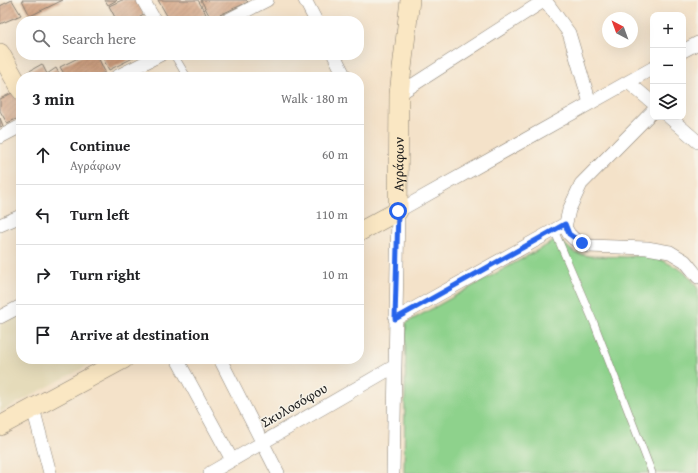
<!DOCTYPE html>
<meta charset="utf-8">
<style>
:root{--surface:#fff;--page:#f2f2f2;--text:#202124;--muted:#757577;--line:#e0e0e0}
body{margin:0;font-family:"Gentium Book Plus",serif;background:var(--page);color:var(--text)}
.controls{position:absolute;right:12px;top:12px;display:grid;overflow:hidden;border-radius:8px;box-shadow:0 4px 16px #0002}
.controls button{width:36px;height:36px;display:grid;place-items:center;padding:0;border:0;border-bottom:1px solid var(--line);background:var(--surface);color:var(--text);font:20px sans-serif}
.compass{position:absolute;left:602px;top:12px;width:36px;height:36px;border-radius:50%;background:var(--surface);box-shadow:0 4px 16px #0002;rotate:319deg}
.stop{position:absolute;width:12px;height:12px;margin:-9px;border:3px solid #2563eb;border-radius:50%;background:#fff}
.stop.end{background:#2563eb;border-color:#fff;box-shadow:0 1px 4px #0008}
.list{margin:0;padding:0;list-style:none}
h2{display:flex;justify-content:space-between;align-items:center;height:52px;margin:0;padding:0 16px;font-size:17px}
h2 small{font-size:13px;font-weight:400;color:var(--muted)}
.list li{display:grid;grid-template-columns:26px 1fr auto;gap:12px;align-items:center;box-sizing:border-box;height:60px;padding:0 16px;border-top:1px solid var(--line)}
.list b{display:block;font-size:15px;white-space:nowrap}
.list p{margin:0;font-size:13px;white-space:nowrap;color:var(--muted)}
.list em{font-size:13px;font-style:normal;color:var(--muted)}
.icon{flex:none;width:22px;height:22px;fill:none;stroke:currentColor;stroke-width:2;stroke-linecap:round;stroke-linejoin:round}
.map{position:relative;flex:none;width:698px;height:473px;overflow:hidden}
.search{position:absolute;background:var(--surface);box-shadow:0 4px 16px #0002;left:16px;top:16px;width:348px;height:44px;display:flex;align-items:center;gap:10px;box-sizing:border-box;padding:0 14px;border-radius:16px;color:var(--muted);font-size:15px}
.panel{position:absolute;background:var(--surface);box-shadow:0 4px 16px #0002;left:16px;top:72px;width:348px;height:292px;border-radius:16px}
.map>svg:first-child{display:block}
.built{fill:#e5dbba}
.green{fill:#8ed28c;stroke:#557754}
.building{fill:url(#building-hatch)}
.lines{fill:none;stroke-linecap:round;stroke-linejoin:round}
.lane-casing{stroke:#887f72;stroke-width:8}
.street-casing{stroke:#887f72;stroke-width:14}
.secondary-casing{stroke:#887f72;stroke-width:20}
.lane{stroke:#fff;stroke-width:7}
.street{stroke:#fff;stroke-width:13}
.secondary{stroke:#fae7c3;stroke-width:19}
.route{stroke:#2563eb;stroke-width:5}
.labels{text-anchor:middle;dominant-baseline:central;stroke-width:3;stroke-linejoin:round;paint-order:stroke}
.street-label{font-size:14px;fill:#1c1c1c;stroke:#f7f3e8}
</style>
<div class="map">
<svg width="698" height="473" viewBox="0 0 698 473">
<defs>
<pattern id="building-hatch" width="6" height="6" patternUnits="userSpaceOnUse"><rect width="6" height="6" fill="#d3a180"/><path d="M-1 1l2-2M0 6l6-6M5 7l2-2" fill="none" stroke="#aa8268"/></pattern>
</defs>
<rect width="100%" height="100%" fill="#f7f3e8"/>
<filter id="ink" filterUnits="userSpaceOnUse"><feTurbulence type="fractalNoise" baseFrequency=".025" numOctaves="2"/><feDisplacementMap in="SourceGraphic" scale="8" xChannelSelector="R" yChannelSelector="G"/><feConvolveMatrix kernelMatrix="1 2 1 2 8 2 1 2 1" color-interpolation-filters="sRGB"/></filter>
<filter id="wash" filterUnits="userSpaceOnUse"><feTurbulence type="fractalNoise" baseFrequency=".012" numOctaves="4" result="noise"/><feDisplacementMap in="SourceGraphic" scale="16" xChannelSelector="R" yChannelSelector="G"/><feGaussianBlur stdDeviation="0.9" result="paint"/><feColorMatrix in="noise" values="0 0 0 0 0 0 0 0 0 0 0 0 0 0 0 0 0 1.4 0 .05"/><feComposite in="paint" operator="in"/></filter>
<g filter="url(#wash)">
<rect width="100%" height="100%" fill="#f4e2c9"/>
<path class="built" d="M21,314V359H100L0,412V325Z"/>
<path class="green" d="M558,239L575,253L589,256L626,257L645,255L658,258L681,270L691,278L698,289V473H404L406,323Z"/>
<g id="blocks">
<path class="building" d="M12,0L21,15L0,24V6Z
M22,0H63L30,16Z
M105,0H117L108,5Z
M122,0H137L144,14L140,16L143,21H117L109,6Z
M158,0H198L206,14L189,21H170Z
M201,0H246L248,2L211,19Z
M84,55H97L105,72L95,77H66L60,67Z
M101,55H139L109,70Z
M42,64L47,74L56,68L61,77H28L26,73Z
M14,92L21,105V117L7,123L0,111V99Z
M0,118L3,126L0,127Z"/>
</g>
</g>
<g filter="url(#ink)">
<use href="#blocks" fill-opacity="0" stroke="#887f72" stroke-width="1"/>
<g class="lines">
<g class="lane-casing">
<path id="lane" d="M174,55L187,77
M554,230L594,323L652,473"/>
</g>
<g class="street-casing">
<path id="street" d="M143,0L155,21
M305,0L316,21
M545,0L569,33L590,103
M226,21L267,0
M683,51L698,43
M334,55L345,77
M116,77L160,55
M628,82L653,103
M399,94L545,0
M653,111L581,184L569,210L565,227L569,234L574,239L588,246L647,248L670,252L685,261L698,277
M669,117L698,142
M0,137L21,126
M0,225L21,216
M0,317L21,306
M395,319L565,224
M177,359L232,460
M220,359L278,473
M33,408L50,473
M210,473L395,366
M393,473L398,211L653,68"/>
</g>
<g class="secondary-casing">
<g id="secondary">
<path d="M0,53L21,90"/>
<path id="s1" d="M359,232L398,211L399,94L410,0"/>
<path d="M0,426L124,359"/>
</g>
</g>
<use href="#lane" class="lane"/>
<use href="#street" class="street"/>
<use href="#secondary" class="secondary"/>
</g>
</g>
<g class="lines" filter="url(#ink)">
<path class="route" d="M398,211L395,319L565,224L569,234L582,243"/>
</g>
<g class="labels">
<g class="street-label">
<text stroke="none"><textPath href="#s1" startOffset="91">Αγράφων</textPath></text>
<text transform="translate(294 405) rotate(-30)">Σκυλοσόφου</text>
</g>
</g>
</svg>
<div class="controls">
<button>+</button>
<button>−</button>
<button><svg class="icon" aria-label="layers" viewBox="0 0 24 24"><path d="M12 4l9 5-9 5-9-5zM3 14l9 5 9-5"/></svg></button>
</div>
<svg class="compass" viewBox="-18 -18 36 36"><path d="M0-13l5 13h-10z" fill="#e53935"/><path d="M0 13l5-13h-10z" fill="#757577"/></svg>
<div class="stop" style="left:398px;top:211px"></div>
<div class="stop end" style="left:582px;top:243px"></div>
<div class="search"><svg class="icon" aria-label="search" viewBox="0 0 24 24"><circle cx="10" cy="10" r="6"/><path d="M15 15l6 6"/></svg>Search here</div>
<section class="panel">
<h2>3 min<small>Walk · 180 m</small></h2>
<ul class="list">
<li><svg class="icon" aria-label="ahead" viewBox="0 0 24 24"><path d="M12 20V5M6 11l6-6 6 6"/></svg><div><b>Continue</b><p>Αγράφων</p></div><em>60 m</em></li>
<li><svg class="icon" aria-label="left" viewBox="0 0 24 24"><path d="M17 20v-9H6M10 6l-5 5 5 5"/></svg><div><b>Turn left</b></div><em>110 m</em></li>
<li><svg class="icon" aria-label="right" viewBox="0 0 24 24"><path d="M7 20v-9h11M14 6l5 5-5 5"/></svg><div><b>Turn right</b></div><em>10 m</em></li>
<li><svg class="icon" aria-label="arrive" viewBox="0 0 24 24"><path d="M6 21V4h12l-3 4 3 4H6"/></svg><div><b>Arrive at destination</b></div></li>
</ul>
</section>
</div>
